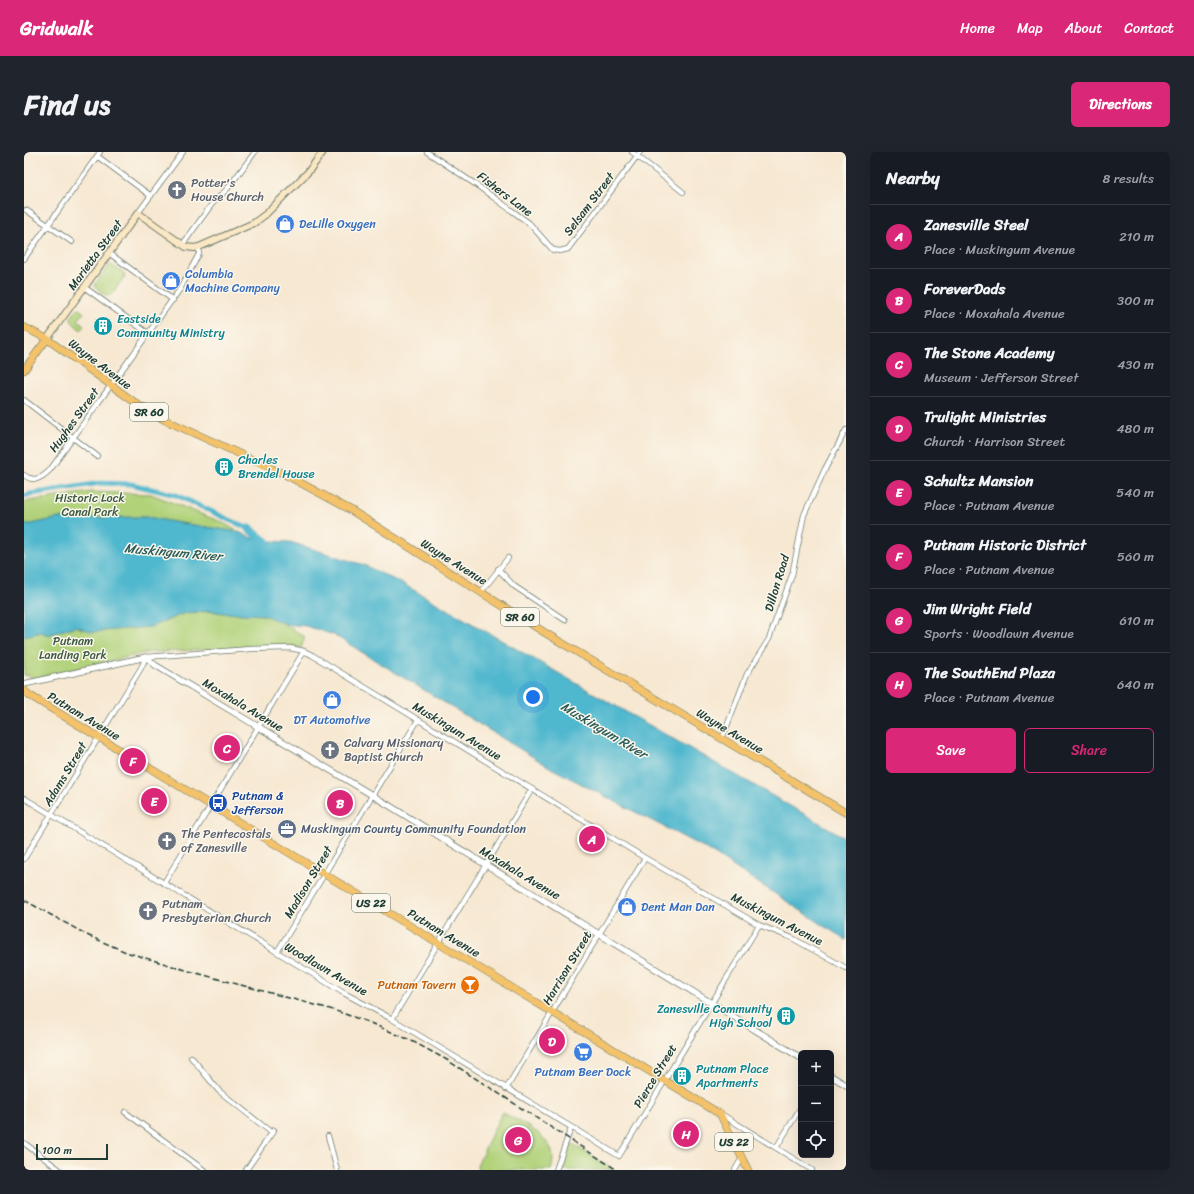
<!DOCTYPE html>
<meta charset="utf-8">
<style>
:root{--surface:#171b24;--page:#20242c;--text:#f1f3f6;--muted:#9ea1a6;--line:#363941;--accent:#db2777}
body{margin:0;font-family:Sriracha,sans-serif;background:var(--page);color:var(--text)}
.controls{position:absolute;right:12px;bottom:12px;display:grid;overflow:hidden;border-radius:6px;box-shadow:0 4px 16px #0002}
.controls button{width:36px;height:36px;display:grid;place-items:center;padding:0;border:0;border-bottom:1px solid var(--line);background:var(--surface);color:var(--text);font:20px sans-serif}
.scale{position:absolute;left:12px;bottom:10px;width:72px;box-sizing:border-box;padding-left:4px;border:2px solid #1f3d34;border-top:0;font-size:11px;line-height:14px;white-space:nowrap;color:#1f3d34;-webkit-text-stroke:3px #fbf7ec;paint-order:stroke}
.you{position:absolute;left:509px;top:545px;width:14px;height:14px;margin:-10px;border:3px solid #fff;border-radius:50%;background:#1a73e8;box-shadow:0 0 0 6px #1a73e833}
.badge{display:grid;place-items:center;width:26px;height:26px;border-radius:50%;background:var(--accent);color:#fff;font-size:13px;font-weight:700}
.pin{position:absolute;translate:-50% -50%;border:2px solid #fff;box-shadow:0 1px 4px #0006}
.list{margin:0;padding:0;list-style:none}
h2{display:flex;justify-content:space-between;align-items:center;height:52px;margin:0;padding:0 16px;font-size:17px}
h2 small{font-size:13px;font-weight:400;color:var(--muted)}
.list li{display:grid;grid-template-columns:26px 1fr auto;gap:12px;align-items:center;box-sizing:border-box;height:64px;padding:0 16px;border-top:1px solid var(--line)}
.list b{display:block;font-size:15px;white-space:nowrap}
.list p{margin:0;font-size:13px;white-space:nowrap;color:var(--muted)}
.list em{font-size:13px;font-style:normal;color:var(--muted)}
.actions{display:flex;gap:8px;padding:12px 16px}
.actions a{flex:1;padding:9px 0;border:1px solid var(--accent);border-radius:6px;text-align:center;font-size:14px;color:var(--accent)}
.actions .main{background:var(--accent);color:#fff}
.icon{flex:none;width:22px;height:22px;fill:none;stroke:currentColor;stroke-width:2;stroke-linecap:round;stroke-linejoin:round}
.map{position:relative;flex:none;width:822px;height:1018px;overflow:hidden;border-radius:6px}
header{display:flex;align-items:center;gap:24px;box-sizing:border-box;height:56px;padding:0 20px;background:var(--accent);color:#fff}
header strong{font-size:19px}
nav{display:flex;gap:22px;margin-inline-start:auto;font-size:14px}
.intro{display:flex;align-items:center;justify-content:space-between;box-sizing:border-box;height:96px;padding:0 24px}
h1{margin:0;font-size:28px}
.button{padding:10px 18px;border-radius:6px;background:var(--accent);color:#fff;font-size:14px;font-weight:700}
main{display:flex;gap:24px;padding:0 24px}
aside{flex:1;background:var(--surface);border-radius:6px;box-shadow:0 4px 16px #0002}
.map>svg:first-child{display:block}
.green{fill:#b1d279;stroke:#688856}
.water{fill:#50b7ce;stroke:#387a81}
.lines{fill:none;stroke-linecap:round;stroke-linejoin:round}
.canal{stroke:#50b7ce;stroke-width:5}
.river{stroke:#50b7ce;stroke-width:9}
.minor-casing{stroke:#6b796b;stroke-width:6}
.tertiary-casing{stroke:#6b796b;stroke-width:7}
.secondary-casing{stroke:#6b796b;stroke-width:8}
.primary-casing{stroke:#6b796b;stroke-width:8}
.minor{stroke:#fff;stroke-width:4.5}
.tertiary{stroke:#fff;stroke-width:5.5}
.secondary{stroke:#fae7c3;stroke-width:6}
.primary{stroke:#f3c26a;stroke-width:7}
.rail{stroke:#1f3d34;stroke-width:1.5;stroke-dasharray:6 3;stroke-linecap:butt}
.labels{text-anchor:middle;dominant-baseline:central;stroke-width:3;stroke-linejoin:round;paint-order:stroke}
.shield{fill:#fbf7ec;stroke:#61756b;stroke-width:1}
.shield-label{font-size:11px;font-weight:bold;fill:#1f3d34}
.worship-label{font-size:12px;fill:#5b616d;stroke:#fbf7ec;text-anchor:start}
.street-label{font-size:12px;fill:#1f3d34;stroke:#fbf7ec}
.shop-label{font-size:12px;fill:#366cbe;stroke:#fbf7ec;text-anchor:start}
.culture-label{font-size:12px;fill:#0d838f;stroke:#fbf7ec;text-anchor:start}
.park-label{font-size:12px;fill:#3c5b42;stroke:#fbf7ec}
.transit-label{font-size:12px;fill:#164399;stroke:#fbf7ec;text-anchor:start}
.service-label{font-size:12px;fill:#4e5e75;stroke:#fbf7ec;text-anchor:start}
.food-label{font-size:12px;fill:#c56008;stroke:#fbf7ec;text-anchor:end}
.water-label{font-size:13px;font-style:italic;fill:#2b5c5a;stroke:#fbf7ec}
</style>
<header>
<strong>Gridwalk</strong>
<nav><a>Home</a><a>Map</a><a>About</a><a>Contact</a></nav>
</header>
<div class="intro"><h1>Find us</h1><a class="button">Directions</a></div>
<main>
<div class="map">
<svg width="822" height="1018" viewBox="0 0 822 1018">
<rect width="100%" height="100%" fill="#fbf7ec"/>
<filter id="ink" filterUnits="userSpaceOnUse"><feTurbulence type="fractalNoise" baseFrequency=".025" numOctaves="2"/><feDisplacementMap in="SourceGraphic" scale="8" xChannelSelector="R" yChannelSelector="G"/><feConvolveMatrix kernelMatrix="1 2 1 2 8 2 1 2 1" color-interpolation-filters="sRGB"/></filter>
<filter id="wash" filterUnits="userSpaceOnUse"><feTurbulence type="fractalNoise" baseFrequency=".012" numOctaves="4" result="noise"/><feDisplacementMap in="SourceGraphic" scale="16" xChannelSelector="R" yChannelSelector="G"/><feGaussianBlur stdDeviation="0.9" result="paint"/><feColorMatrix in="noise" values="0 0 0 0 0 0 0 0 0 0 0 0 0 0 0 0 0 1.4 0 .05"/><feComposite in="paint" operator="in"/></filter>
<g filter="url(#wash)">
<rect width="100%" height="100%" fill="#f7e8d2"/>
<path class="green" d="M85,113H88L100,121L101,124L87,143L83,144L71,135V132Z
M54,156L60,161L54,168L60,173L57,178L51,173L46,167Z
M67,340L127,342L197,370L215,380L150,370L124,365L35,366L7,372L0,373V351L5,349Z
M188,459C205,463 222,461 239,463C253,465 269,478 281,485L277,496L262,493L138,500H126L7,527L6,524L0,523V484L18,480L24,483L52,474L57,477L126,475L161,461Z
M478,960C500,973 538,986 527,1018H454L453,1014Z
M546,990L589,1018H537Z"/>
<path class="water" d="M124,365L150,370L215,380L227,386L247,389L266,390L340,413L381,433L822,686V788L684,698L527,616L310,483L282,474L261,472L240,463L199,461L188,459L161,461L126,475L68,480L52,474L24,483L18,480L0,484V373L7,372L35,366Z"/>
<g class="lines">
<path class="canal" d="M0,344L6,342L77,331L107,332L152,343L225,377"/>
<path class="river" d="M225,377L247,394"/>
</g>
</g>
<g filter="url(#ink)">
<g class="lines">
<g class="minor-casing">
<path id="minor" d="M403,0L451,32L505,71L529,98L536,99L544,97L616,0
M608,0L659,40
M73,4L127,44
M2,58L48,90
M114,61L159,0
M159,92L188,52L204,36L231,0
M85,101L149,148
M0,107L76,0
M60,135L125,182
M0,248L73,304
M0,323C10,331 18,326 26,318L156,137L175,102V95
M474,417L490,434L541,468
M457,440L484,406
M698,587L723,522L745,487L768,423L780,363L801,317L822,278
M0,646L253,800L318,840L368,867L595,1004L735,773
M0,707L117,516L122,505L227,497L266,496L280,499L288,503L621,706L735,773L768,786L822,816
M140,731L280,499
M253,800L394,568
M368,867L508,637
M167,905L195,939L248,981
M482,937L621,706
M101,960L180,1018
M697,962L788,1018
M304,984L313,1018
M0,991L36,1018
M752,996L777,955
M222,1018L250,978
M532,1018L547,976
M711,1018L718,1006"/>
</g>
<g class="tertiary-casing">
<path id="tertiary" d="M0,532L122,505L131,513L348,643L777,906
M807,924L822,933"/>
</g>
<g class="secondary-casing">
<path id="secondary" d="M23,187L114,61L162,95L170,96L175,95L230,71L242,62L284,20L299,0"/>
</g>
<g class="primary-casing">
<path id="primary" d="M0,175L23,187L116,254L139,267L262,323L325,357L523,482L822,661
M0,218L23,187
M0,538L5,543L696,962L724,1018"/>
</g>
<use href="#minor" class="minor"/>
<use href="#tertiary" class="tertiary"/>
<use href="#secondary" class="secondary"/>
<use href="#primary" class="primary"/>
<path class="rail" d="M0,748L65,784L102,800L165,819L306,857L344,870L386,888L423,908L593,1018"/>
</g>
</g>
<defs>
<g id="church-disc" transform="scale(1)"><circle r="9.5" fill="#6b7280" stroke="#fbf7ec"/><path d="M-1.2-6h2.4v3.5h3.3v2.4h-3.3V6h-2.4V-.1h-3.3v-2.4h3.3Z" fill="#fff"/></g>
<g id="shop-disc" transform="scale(1)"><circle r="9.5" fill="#3f7fe0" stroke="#fbf7ec"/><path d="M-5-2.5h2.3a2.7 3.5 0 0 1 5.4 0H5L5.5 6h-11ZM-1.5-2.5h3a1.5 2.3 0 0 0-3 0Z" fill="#fff"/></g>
<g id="building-disc" transform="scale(1)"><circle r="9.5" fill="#0f9aa8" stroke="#fbf7ec"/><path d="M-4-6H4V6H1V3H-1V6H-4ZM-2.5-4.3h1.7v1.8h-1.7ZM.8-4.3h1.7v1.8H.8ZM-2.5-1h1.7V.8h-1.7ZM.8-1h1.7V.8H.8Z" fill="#fff"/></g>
<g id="bus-disc" transform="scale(1)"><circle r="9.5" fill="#1a4fb4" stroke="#fbf7ec"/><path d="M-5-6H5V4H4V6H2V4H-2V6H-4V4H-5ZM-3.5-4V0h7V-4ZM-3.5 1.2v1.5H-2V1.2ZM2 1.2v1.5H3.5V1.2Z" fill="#fff"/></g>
<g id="office-disc" transform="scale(1)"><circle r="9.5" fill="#5c6f8a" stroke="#fbf7ec"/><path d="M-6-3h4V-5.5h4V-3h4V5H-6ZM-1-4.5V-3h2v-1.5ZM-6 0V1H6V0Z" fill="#fff"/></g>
<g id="bar-disc" transform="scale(1)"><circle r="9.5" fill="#e8710a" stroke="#fbf7ec"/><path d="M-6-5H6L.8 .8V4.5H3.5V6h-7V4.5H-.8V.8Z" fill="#fff"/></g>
<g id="supermarket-disc" transform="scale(1)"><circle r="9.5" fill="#3f7fe0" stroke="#fbf7ec"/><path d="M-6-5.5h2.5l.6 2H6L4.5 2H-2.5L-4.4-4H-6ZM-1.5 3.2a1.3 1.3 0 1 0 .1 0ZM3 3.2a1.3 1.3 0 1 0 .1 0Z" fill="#fff"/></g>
</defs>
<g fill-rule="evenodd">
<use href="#church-disc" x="153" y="38"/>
<use href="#shop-disc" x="261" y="72"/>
<use href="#shop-disc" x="147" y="129"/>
<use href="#building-disc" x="79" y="174"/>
<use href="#building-disc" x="200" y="315"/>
<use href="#shop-disc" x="308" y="548"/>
<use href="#church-disc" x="306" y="598"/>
<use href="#bus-disc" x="194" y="651"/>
<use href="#office-disc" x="263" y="677"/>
<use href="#church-disc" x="143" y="689"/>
<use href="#shop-disc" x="603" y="755"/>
<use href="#church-disc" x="124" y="759"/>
<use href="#bar-disc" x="446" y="833"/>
<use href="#building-disc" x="762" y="864"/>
<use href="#supermarket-disc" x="559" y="900"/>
<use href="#building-disc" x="658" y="924"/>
</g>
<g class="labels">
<g class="shield">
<rect x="106" y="251" width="38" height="18" rx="3"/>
<rect x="477" y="456" width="38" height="18" rx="3"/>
<rect x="328" y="742" width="38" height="18" rx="3"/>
<rect x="691" y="981" width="38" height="18" rx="3"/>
</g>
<g class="shield-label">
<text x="125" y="260">SR 60</text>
<text x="496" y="465">SR 60</text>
<text x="347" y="751">US 22</text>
<text x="710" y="990">US 22</text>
</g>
<g class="worship-label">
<text x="167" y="31">Potter's<tspan x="167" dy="14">House Church</tspan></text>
<text x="320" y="591">Calvary Missionary<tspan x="320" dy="14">Baptist Church</tspan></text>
<text x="157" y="682">The Pentecostals<tspan x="157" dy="14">of Zanesville</tspan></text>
<text x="138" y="752">Putnam<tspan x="138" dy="14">Presbyterian Church</tspan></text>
</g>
<g class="street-label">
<text transform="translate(481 42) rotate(37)">Fishers Lane</text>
<text transform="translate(565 52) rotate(-53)">Selsam Street</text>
<text transform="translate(71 103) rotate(-54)">Marietta Street</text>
<text transform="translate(76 212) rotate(37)">Wayne Avenue</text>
<text transform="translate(50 268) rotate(-54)">Hughes Street</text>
<text transform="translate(430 410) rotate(32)">Wayne Avenue</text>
<text transform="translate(753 431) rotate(-73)">Dillon Road</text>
<text transform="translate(219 553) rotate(31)">Moxahala Avenue</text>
<text transform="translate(60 564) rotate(31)">Putnam Avenue</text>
<text transform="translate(433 579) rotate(31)">Muskingum Avenue</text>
<text transform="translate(706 579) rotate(31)">Wayne Avenue</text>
<text transform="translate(41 622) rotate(-59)">Adams Street</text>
<text transform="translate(496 721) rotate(31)">Moxahala Avenue</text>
<text transform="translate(284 730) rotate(-59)">Madison Street</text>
<text transform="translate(753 767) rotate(27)">Muskingum Avenue</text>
<text transform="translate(420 781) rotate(31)">Putnam Avenue</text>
<text transform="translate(543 816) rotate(-59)">Harrison Street</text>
<text transform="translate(302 817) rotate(30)">Woodlawn Avenue</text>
<text transform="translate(631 924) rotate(-59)">Pierce Street</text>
</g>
<g class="shop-label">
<text x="275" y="72">DeLille Oxygen</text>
<text x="161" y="122">Columbia<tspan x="161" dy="14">Machine Company</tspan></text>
<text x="308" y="568" text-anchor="middle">DT Automotive</text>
<text x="617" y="755">Dent Man Dan</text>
<text x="559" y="920" text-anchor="middle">Putnam Beer Dock</text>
</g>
<g class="culture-label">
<text x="93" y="167">Eastside<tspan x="93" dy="14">Community Ministry</tspan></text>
<text x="214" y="308">Charles<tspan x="214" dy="14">Brendel House</tspan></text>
<text x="748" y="857" text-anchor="end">Zanesville Community<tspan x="748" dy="14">High School</tspan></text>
<text x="672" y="917">Putnam Place<tspan x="672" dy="14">Apartments</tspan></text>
</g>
<g class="park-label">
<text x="66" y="346">Historic Lock<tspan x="66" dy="14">Canal Park</tspan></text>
<text x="49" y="489">Putnam<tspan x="49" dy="14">Landing Park</tspan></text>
</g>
<g class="transit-label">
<text x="208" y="644">Putnam &amp;<tspan x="208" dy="14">Jefferson</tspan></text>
</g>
<g class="service-label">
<text x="277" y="677">Muskingum County Community Foundation</text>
</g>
<g class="food-label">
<text x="432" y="833">Putnam Tavern</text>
</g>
<g class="water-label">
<text transform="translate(149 400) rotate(5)">Muskingum River</text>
<text transform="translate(580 578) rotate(31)">Muskingum River</text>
</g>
</g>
</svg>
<div class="controls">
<button>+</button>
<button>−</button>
<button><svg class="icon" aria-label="locate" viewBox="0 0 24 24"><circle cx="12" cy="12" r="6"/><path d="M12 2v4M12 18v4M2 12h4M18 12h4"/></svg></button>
</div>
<div class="scale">100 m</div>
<div class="you"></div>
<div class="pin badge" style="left:568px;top:687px">A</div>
<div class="pin badge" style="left:316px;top:651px">B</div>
<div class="pin badge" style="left:203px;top:596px">C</div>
<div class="pin badge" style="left:528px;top:889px">D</div>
<div class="pin badge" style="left:130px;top:649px">E</div>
<div class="pin badge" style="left:109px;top:609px">F</div>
<div class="pin badge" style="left:494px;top:988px">G</div>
<div class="pin badge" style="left:662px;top:982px">H</div>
</div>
<aside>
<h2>Nearby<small>8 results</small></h2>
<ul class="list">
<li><span class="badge">A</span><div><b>Zanesville Steel</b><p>Place · Muskingum Avenue</p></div><em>210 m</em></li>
<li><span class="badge">B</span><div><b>ForeverDads</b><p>Place · Moxahala Avenue</p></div><em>300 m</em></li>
<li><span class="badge">C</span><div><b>The Stone Academy</b><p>Museum · Jefferson Street</p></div><em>430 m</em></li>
<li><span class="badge">D</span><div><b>Trulight Ministries</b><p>Church · Harrison Street</p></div><em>480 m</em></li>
<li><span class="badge">E</span><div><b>Schultz Mansion</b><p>Place · Putnam Avenue</p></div><em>540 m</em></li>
<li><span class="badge">F</span><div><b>Putnam Historic District</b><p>Place · Putnam Avenue</p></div><em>560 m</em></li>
<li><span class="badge">G</span><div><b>Jim Wright Field</b><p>Sports · Woodlawn Avenue</p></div><em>610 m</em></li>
<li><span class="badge">H</span><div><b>The SouthEnd Plaza</b><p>Place · Putnam Avenue</p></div><em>640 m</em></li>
</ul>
<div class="actions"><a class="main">Save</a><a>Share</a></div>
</aside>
</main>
